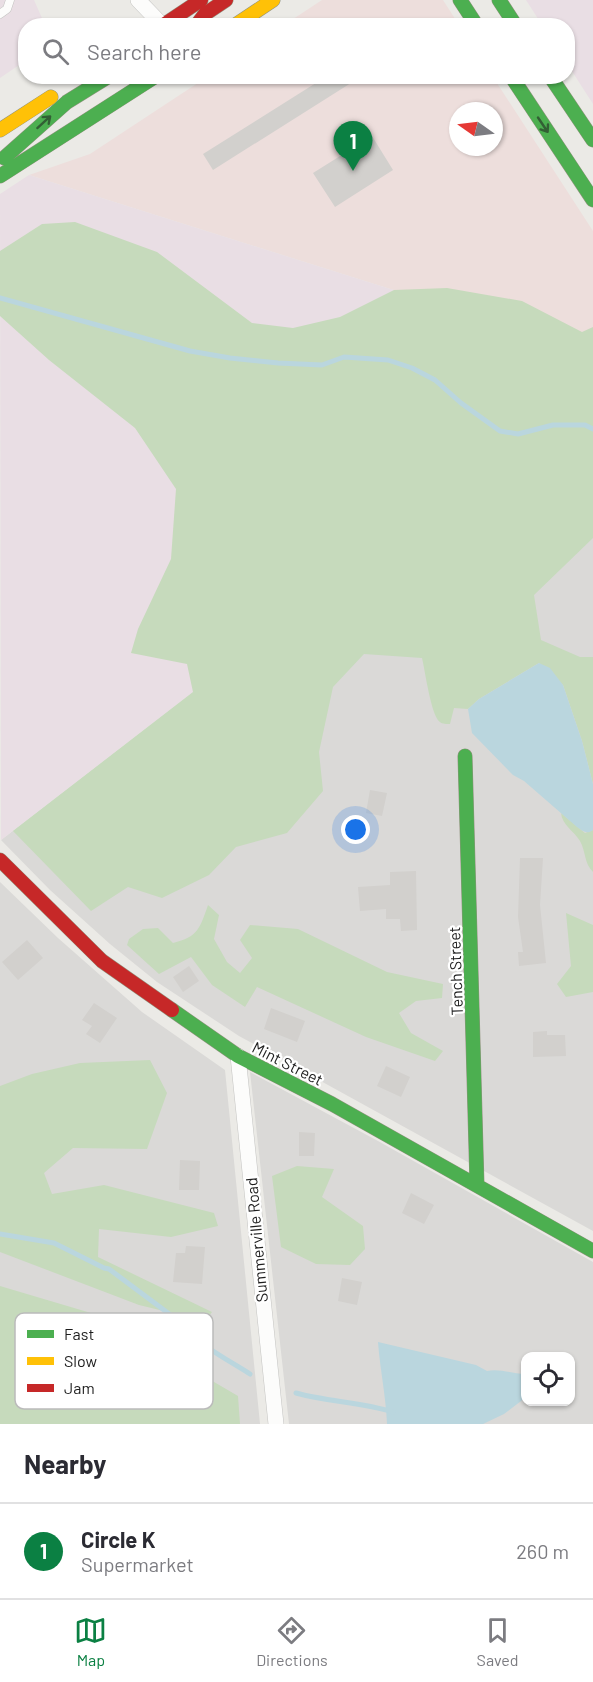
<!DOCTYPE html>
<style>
:root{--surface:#fff;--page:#f7f7f7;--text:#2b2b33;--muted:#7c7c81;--line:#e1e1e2;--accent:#0b8043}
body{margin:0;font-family:Barlow,sans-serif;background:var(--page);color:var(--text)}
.controls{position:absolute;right:18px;bottom:18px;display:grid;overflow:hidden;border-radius:12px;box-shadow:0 2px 4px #0004}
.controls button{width:54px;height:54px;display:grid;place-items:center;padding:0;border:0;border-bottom:2px solid var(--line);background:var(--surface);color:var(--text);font:30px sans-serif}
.compass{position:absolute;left:449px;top:102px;width:54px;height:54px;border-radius:50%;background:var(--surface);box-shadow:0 2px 4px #0004;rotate:284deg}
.you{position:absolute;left:356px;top:830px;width:21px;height:21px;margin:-15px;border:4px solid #fff;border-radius:50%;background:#1a73e8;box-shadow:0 0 0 9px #1a73e833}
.badge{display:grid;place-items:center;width:39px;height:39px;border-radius:50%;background:var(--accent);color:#fff;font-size:20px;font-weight:700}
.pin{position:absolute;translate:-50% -50px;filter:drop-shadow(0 2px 3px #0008)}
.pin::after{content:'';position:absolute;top:32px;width:21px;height:18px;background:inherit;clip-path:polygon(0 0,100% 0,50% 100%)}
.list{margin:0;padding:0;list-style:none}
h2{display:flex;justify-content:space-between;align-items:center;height:78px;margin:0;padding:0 24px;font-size:26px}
h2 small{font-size:20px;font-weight:400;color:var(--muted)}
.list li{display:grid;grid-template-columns:39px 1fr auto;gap:18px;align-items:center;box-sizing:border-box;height:96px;padding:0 24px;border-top:2px solid var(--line)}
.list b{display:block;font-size:22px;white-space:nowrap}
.list p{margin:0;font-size:20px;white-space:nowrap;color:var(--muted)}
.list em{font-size:20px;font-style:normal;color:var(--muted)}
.icon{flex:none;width:33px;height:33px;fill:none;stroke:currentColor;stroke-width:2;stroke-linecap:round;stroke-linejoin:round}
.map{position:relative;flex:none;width:593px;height:1424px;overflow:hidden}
.search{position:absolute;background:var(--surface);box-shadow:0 2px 4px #0004;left:18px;right:18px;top:18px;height:66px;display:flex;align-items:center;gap:15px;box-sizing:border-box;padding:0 21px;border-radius:24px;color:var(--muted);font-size:22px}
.sheet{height:174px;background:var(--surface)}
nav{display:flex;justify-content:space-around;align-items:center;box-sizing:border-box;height:84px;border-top:2px solid var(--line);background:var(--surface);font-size:16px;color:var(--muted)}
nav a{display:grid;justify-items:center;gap:3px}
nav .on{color:var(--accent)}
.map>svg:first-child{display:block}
.residential{fill:#dad9d7;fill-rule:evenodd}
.commercial{fill:#eddedc;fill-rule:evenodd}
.industrial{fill:#e9dee4}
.forest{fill:#c6dabc}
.water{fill:#bad6de}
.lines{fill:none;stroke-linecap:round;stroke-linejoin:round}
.stream{stroke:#bad6de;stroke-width:5}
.building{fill:#d2d0cd}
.lane-casing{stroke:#c4c4c2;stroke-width:9}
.street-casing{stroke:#c4c4c2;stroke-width:16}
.fast-casing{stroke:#92947f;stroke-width:15}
.slow-casing{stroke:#92947f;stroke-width:15}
.jam-casing{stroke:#92947f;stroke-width:15}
.lane{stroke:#fcfcfb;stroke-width:8}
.street{stroke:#fcfcfb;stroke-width:15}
.fast{stroke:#4caf50;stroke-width:14}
.slow{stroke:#ffc107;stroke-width:14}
.jam{stroke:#c62828;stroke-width:14}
.oneway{stroke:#325f34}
.labels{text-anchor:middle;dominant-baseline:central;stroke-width:4.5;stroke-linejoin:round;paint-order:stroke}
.street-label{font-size:16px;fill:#1d1d1d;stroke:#fff}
.key{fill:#fff;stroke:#bbb;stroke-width:1.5}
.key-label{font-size:16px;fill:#1d1d1d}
</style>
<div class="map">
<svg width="593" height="1424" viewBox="0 0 593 1424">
<rect width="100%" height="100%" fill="#ebeae6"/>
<path class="residential" d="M593,474V1231L239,1036L157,982L110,944L50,890L1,840L375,552Z
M0,882L58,938L142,1012L225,1070L260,1424H0Z
M250,1072L378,1141L593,1262V1424H289ZM526,1356H570V1402H526Z"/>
<path class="commercial" d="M322,0H443L459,25H284Z
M207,77H493L593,231V353L29,175L90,154ZM458,111H494V147H458Z"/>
<path class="industrial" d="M0,0H34L45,25L26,26L25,61L0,78Z
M526,0H593V104L568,65V26L542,25Z
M29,175L593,353L375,552L1,840L0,194Z"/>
<path class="forest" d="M75,222L157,252L252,323L293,328L340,317L394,290L447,288L522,301L582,332L593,327V538L534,595L541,640L580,657H593V784L582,741L563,685L539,663L479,699L468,709L454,708L450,724C447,724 442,724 440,722C431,716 425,670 422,658L364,654L333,687L319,752L323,791L287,833L236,847L209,875L162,898L128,887L91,911L13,831L193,692L187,664L131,653L138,629L171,559L176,489L135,428L49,360L0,316V251L42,224Z
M561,813L585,833L593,830V872C584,863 586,852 580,841C574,831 562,825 561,813Z
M208,905L219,915L214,939L227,962L240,973L252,958L240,940L250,925L298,929L387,972L443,984L442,998L416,1001L399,1013L411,1033L443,1051L435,1061L366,1037L257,987L245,1007L212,985L191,957L159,974L127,945L129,939L143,929L158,928L173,943C198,937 200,928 208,905Z
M566,913L593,925V992L566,997L557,984L571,966Z
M150,1060L167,1093L147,1149L73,1148L44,1173L52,1194L104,1185L214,1213L218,1226L171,1237L99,1229L98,1257L212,1312L205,1321L139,1305L0,1252V1086L32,1074L80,1063Z
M297,1166L334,1169L322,1197L363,1226L365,1249L350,1265L316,1264L281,1247L272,1176Z
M0,1286L128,1324L197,1372L238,1396L240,1424H0Z"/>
<path class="water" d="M539,663L550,668L563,685L582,741L593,784V830C587,835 583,831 577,827L524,781L513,775L472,733L468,709L479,699Z
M378,1342L476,1365L487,1371C499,1368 513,1374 525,1374V1398L504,1414L483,1424H387C386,1397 380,1369 378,1342Z"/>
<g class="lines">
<path class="stream" d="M0,298L190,351L230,358L278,363L322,365L344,357L388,360L412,368L435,380L461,403L500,431L518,434L553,425H585L593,429
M0,1234L54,1243L104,1268L109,1269L180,1322C185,1337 235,1364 250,1374
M296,1393C328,1402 361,1402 393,1412"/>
</g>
<path class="building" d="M327,76H362L213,170L203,154Z
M372,136L393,170L335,207L313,173Z
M370,790L387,793L382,816L366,813Z
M520,858H543L540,905L546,963L519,966L518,952H523L518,917Z
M416,871L417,930L401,931L400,919H386V909L360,911L358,887L390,885V872Z
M27,940L43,958L18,980L2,962Z
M189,966L199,981L183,992L173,977Z
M94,1003L117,1018L100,1043L86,1034L92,1026L82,1020Z
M271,1008L305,1021L297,1042L264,1029Z
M547,1031V1035H565L566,1056L533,1057V1032Z
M386,1066L410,1077L401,1097L377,1086Z
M299,1132L315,1133L314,1156H299Z
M180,1160L200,1161L199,1190H179Z
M411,1193L434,1205L424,1224L402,1213Z
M186,1246L205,1247L202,1284L173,1282L176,1253H185Z
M342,1278L362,1282L357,1305L338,1301Z"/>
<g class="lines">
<g class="lane-casing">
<path id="lane" d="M0,14L7,9L10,0"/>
</g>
<g class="street-casing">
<path id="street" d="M138,0L162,25
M238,1056L276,1424"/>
</g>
<g class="fast-casing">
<path id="fast" d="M460,0L477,26
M499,0L516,26
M511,76L593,200
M550,76L593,140
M4,158L67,102L109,76
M0,176L156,76
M465,756L477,1185
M172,1010L238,1056L332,1104L593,1251"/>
</g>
<g class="slow-casing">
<path id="slow" d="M234,26L273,0
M0,130L51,97"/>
</g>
<g class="jam-casing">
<path id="jam" d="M162,26L201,0
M196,26L205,14L226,0
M0,860L102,961L172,1010"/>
</g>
<use href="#lane" class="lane"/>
<use href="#street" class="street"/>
<use href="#fast" class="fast"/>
<use href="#slow" class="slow"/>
<use href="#jam" class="jam"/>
</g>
<defs><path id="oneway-shaft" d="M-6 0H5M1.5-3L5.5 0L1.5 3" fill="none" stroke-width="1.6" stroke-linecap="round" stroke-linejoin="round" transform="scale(1.5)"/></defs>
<g class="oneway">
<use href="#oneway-shaft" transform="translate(44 122) rotate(-42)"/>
<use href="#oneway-shaft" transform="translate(543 125) rotate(56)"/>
</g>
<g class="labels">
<g class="street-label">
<text transform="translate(455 971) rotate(-92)">Tench Street</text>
<text transform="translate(288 1063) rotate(27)">Mint Street</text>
<text transform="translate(256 1240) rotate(-95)">Summerville Road</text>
</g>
</g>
<rect x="15" y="1313" width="198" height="96" rx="9" class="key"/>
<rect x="27" y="1330" width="27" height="8" fill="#4caf50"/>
<rect x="27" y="1357" width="27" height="8" fill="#ffc107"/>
<rect x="27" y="1384" width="27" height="8" fill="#c62828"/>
<g class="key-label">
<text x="64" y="1340">Fast</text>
<text x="64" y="1367">Slow</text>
<text x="64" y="1394">Jam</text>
</g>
</svg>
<div class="controls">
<button><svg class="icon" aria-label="locate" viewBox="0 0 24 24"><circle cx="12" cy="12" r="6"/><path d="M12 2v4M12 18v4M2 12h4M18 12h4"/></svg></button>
</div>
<svg class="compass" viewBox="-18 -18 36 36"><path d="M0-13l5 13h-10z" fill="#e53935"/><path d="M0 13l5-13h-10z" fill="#7c7c81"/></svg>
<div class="you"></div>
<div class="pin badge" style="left:353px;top:171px">1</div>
<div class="search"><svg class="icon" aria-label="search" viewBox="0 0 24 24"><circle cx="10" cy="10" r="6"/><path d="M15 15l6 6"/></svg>Search here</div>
</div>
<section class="sheet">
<h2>Nearby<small></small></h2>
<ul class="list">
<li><span class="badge">1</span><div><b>Circle K</b><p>Supermarket</p></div><em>260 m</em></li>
</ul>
</section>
<nav>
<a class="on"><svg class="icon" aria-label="map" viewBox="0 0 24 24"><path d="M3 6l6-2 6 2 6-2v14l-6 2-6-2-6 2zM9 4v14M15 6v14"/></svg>Map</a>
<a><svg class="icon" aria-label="directions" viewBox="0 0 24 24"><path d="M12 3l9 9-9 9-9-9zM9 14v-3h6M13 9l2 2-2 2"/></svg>Directions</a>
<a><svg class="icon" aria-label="saved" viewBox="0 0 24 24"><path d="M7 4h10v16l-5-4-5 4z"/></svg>Saved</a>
</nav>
